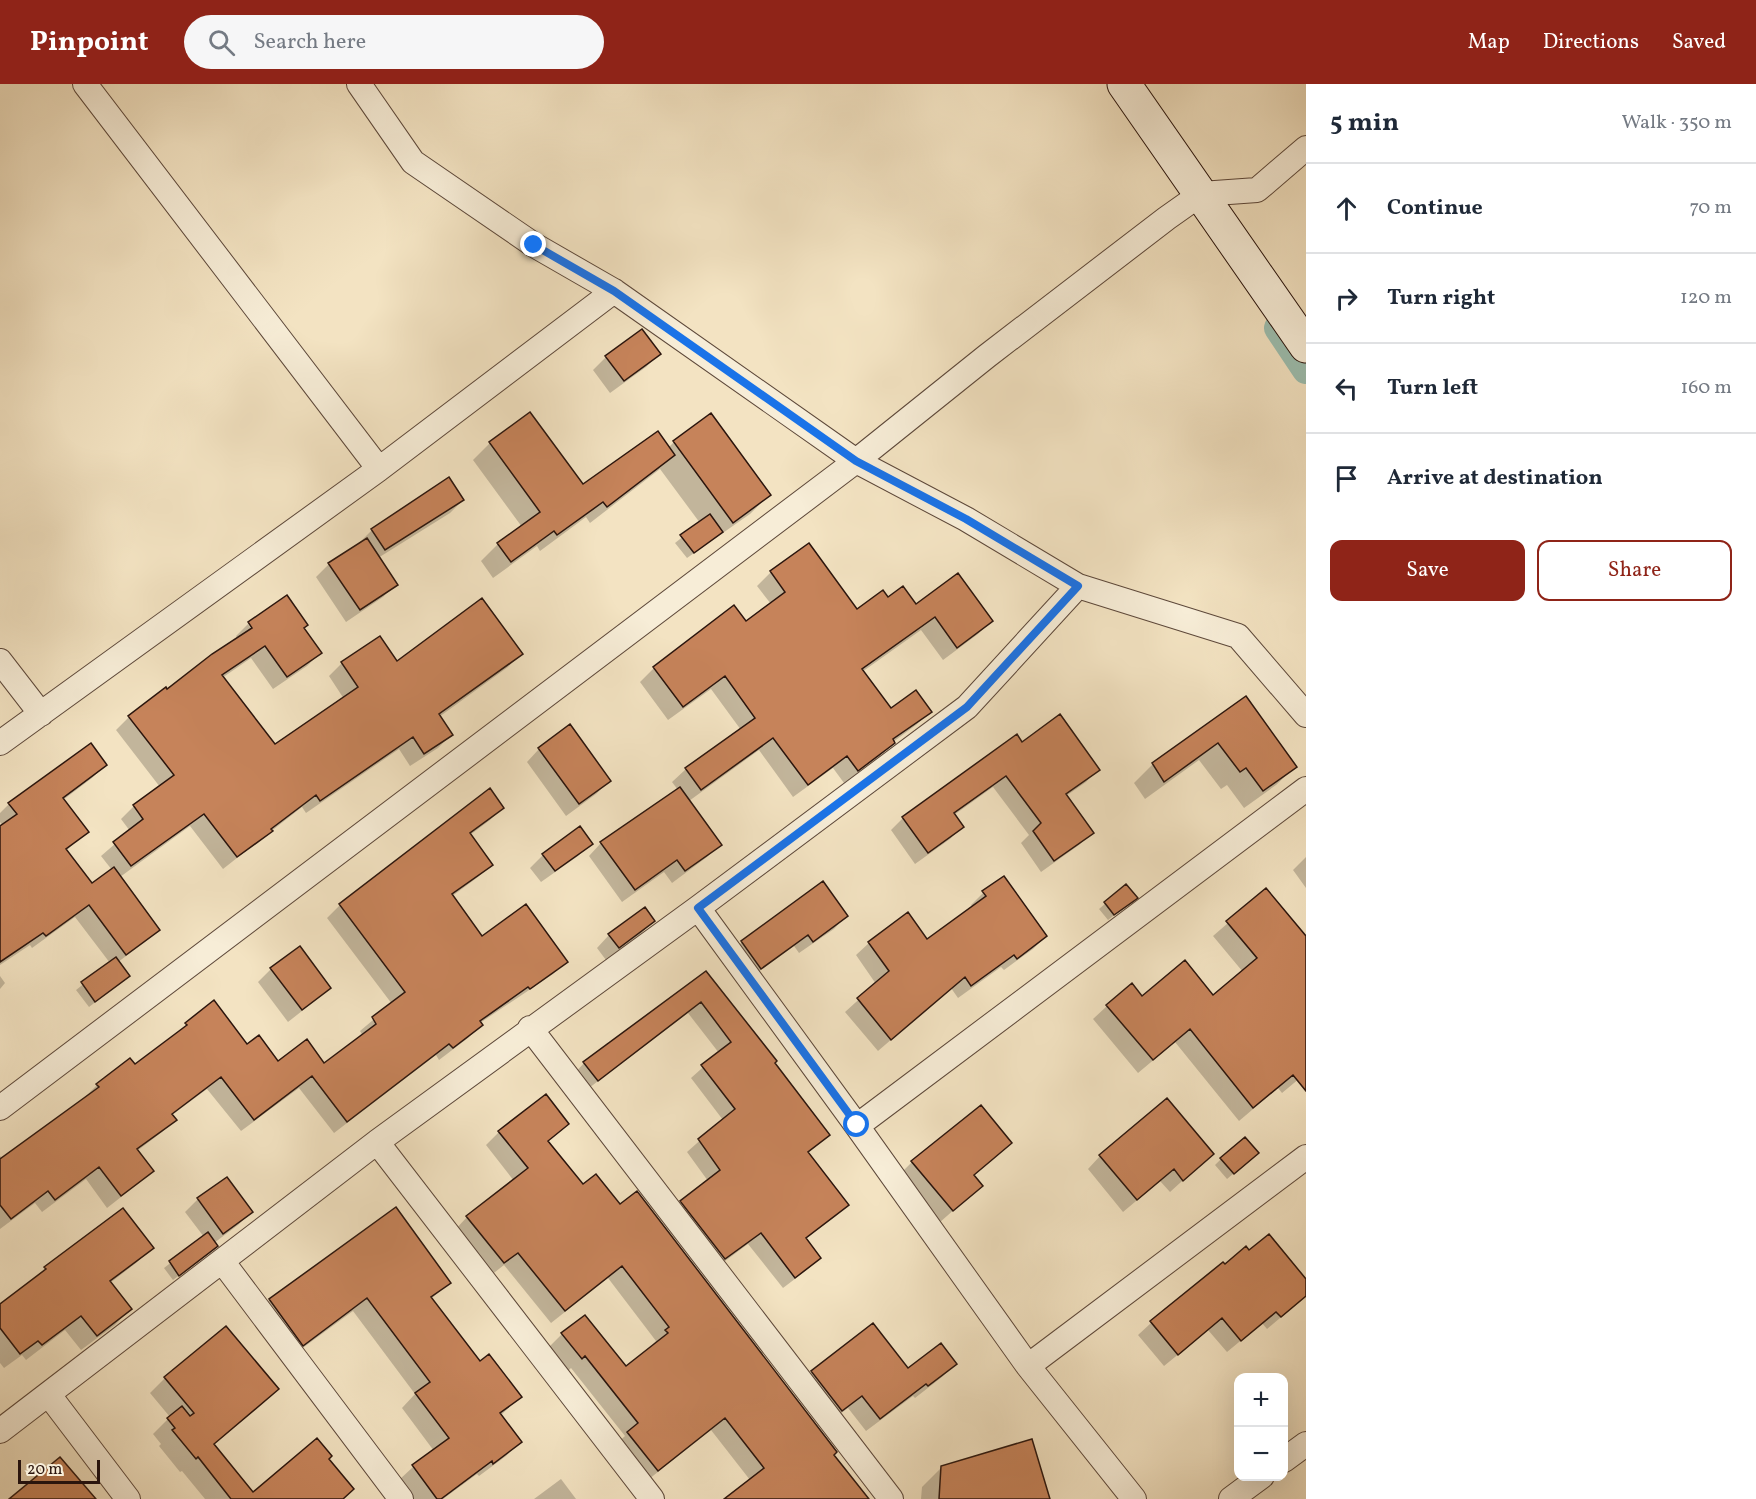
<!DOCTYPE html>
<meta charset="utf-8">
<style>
:root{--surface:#fff;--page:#f6f6f7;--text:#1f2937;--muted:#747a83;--line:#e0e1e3;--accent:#8f2418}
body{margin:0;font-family:Vollkorn,serif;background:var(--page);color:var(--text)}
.controls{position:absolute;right:18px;bottom:18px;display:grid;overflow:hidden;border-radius:12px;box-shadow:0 6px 24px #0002}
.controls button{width:54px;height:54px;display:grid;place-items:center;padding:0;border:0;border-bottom:2px solid var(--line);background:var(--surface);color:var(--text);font:30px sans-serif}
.scale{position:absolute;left:18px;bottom:15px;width:82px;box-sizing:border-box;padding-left:6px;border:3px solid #2b150d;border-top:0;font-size:16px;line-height:21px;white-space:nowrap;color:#2b150d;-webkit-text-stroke:4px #f7edd7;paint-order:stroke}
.stop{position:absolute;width:18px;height:18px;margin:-14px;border:4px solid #1a73e8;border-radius:50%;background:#fff}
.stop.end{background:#1a73e8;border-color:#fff;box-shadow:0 2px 6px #0008}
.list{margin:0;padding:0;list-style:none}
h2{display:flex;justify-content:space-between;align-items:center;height:78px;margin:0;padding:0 24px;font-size:26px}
h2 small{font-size:20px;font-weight:400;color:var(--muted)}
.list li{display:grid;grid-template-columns:39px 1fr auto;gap:18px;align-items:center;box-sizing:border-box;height:90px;padding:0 24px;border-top:2px solid var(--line)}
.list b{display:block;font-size:22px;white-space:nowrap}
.list em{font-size:20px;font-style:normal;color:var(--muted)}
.actions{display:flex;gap:12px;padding:18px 24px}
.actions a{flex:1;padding:14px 0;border:2px solid var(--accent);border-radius:12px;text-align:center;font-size:21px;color:var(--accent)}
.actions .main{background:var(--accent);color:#fff}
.icon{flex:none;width:33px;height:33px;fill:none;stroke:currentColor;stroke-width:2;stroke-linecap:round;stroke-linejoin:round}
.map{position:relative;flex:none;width:1306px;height:1415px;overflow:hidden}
header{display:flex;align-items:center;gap:36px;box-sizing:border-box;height:84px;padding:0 30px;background:var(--accent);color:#fff}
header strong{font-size:28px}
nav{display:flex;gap:33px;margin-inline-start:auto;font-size:21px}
.search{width:420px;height:54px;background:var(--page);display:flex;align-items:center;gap:15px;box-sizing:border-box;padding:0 21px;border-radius:33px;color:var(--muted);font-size:22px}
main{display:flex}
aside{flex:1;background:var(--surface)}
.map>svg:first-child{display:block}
.shadow{fill:#0003}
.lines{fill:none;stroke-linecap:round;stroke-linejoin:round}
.canal{stroke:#9cbeaf;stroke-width:28}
.building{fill:#c6835a;stroke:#2b150d;stroke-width:1.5}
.street-casing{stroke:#5d483a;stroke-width:26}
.secondary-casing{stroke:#2b150d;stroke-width:35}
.street{stroke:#f7edd7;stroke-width:24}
.secondary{stroke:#f7edd7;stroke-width:33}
.route{stroke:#1a73e8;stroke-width:8}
</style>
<header>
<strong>Pinpoint</strong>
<div class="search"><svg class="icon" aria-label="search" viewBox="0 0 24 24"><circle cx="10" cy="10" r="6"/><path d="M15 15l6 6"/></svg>Search here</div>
<nav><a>Map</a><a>Directions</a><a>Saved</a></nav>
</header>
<main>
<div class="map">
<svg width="1306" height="1415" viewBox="0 0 1306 1415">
<rect width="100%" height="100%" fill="#f3e3c2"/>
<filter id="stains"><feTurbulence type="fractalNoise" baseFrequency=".00333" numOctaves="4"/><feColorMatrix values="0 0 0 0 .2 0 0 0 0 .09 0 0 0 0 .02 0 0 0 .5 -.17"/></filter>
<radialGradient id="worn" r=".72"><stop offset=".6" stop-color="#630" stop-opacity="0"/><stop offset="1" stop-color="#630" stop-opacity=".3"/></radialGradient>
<path class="shadow" d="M659,270L646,283L610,309L593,286L606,273Z
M674,358L769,411L750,430L687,474L675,459L700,439L660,385L590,439L586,433L540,467L537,462L493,494L481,477L498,460L522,443L473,376L490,359L582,402L668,364Z
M463,416L450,429L378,474L396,500L383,513L346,538L316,493L329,480L359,459L372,446Z
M771,488L857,527L888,515L991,537L978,550L943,576L921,546L862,588L890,626L930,628L916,641L893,658L880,672L844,699L833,684L793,713L759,666L689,717L720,760L707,773L672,799L664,788L622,818L589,772L601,759L678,706L672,698L686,685L741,646L711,605L668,636L640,598L654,584L745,539L771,520L757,502Z
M286,513L303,545L320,569L307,582L273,605L251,574L222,594L275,662L344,615L329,592L342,579H397L521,569L508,583L439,633L451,651L438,664L410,682L399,665L306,729L302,723L223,785L190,742L120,793L158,845L145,858L118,878L123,897L89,923L76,906L110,879L75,833L32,864L30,861L0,881V744L3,742L0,738V729L9,720L105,681L92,694L63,716L87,747L66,767L92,801L112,786L101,772L130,747L121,735L134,722L160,703L116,646L129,633L238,555L236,552L248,540L255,551L251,539H249Z
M1245,615L1295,683L1276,701L1244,724L1227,701L1221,705L1199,676L1145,715L1134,699L1153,680Z
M1022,660L1098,685L1086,698L1066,712L1092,748L1079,761L1041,788L1021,759L1029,751L993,703L954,731L962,743L950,755L915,780L891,746L903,734Z
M539,665L609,697L596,710L566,732L527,678Z
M502,724L490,736L470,751L491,781L478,793L451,813L481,854L566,878L553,890L480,939L481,941L468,954L439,976L436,971L334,1049L299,1004L241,1047L207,1005L172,1031L175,1035L162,1048L137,1067L152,1086L139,1099L107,1124L86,1095L42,1128L35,1119L0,1145V1072L3,1075L85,1015L84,1014L97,1001L130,976L135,983L214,918L247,962L278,979L324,981L363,952L360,947L392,920L327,834L340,821Z
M591,759L578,772L541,798L530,784L543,771Z
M1306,773V804L1293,786Z
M822,799L846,832L834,845L799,869L794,862L747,896L729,871L742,858Z
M1126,802L1130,819L1108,836L1099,825Z
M1266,806L1306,854V989L1282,1009L1278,1004L1239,1037L1175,958L1138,989L1093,935L1107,922L1142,914L1213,913L1243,888L1213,852Z
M983,809L1046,852L1033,865L1004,886L1001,883L958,914L951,904L878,967L845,928L876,900L856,871L869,859L927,857L973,824L971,821Z
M653,837L641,850L606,876L597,864L609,851Z
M271,885L329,903L316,916L288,938L258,898Z
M706,890L828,1051L807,1070L847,1120L836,1132L805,1155L819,1174L808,1185L783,1204L748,1160L713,1186L670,1130L708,1097L687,1068L723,1036L691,994L719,969L688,929L585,1007L573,991L584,979Z
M0,892L5,899L0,905Z
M567,1040L547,1058L583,1102L832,1371L866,1415H727L750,1396L711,1346L644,1399L614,1362L625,1352L571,1284L568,1287L549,1263L562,1250L626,1284L654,1262L653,1260L656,1257L608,1194L551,1239L504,1181L490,1192L454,1147L467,1133L514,1097L486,1061L499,1048Z
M1010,1059L973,1092L981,1102L939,1139L899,1091L912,1078Z
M1212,1070L1170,1108L1160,1097L1123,1128L1088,1085L1100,1072Z
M1221,1075H1251L1227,1095L1215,1081Z
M198,1115L251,1128L238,1141L214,1159L210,1168L173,1196L164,1184L204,1153L185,1128Z
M395,1125L449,1199L431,1215L479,1279L520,1313L500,1332L520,1358L506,1372L479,1392L477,1390L443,1415H413L399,1396L413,1383L434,1367L402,1324L415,1310L353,1227L289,1274L256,1230L269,1216Z
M1269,1152L1306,1197V1212L1267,1245L1262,1239L1227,1268L1208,1246L1164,1282L1138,1251L1151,1239L1223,1180L1224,1182L1249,1168Z
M152,1164L136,1179L110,1199L130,1225L115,1241L81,1266L65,1246L26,1276L22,1271L4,1284L0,1279V1220L34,1196L45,1184Z
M873,1241L907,1286L955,1280L942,1293L915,1314L913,1312L866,1347L848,1324L828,1339L799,1301L812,1288Z
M226,1244L277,1305L213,1361L253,1410L327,1375L343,1415H205L182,1387L180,1388L159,1362L161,1360L153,1350L170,1333L150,1309L165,1294Z
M942,1383L1048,1415H921L922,1403Z
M561,1395L576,1415H534Z"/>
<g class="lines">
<path class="canal" d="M1278,244L1306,286"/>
</g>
<path class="building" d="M642,245L661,270L624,297L605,272Z
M530,328L583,400L658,347L675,371L607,423L603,418L557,451L554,447L511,478L497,459L540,428L489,358Z
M711,329L771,411L733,439L673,357Z
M449,393L464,416L385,466L371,445Z
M710,430L723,448L694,469L680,451Z
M367,454L398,501L360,526L328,479Z
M809,459L857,525L883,506L888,513L903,502L916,520L958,489L993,537L957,564L935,533L862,585L891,624L916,606L932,628L893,655L895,659L858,687L847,672L808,701L773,654L701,706L685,684L755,634L725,592L683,623L653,583L734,521L746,537L785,508L770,487Z
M287,511L308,541L304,544L322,569L287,593L265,562L222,591L275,660L358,603L341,578L380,552L397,577L482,514L523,570L439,630L453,651L424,670L413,653L320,717L316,711L271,745L273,747L237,773L204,730L131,782L113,758L143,735L133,721L174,691L128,632L166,603L167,605L212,570L252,544L248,538Z
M1246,612L1297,683L1263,707L1246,684L1240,688L1218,659L1164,698L1152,679Z
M1060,630L1100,686L1066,710L1094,749L1054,777L1033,747L1041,739L1006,692L954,729L964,743L928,769L902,733L1017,650L1022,658Z
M570,640L611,697L579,720L538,664Z
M91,659L107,681L63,714L89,748L66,765L92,799L114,783L160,846L126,871L89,821L46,852L43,849L0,878V742L17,730L8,719Z
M680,703L722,761L685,787L677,776L635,806L600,758Z
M490,704L504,724L470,749L493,781L452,810L482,852L526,820L568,878L530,905L528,903L480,937L483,941L453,964L449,960L347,1038L312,992L254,1036L221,993L172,1030L177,1036L137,1065L154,1087L121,1112L99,1083L55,1116L48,1107L11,1135L0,1121V1075L99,1003L96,1000L130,974L135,980L187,941L185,939L214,916L247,960L259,951L278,977L307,955L324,979L376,940L372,933L405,908L339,820Z
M580,742L593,760L555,787L542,770Z
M1004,792L1047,852L1017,875L1014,871L971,902L965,893L891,956L857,914L889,887L868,858L908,828L927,855L986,812L982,807Z
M823,797L848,832L813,858L808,851L761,885L741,857Z
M1126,800L1138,814L1114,831L1104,818Z
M1266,804L1306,852V1007L1293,991L1253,1024L1190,945L1153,976L1106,921L1132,899L1142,912L1185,876L1213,911L1257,874L1226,837Z
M645,823L655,837L619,864L608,850Z
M300,862L331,904L302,926L270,884Z
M116,873L130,892L95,918L81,898Z
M706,887L777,977L775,979L830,1051L808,1068L849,1121L806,1154L821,1174L795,1194L761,1149L725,1175L680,1117L720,1086L698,1055L735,1025L701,981L731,958L701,918L598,997L583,978Z
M546,1010L569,1040L548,1057L583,1100L596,1090L620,1120L637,1107L837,1368L834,1371L869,1415H724L764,1384L725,1334L658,1387L627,1348L638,1339L585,1272L582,1275L561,1249L585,1231L626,1282L668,1249L665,1246L669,1243L622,1182L565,1227L518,1169L504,1179L466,1132L528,1084L498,1047Z
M1167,1014L1214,1070L1183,1097L1174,1085L1137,1116L1099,1071Z
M981,1021L1012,1059L974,1091L983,1102L953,1127L911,1077Z
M1245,1053L1259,1069L1234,1090L1220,1074Z
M227,1093L253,1128L223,1150L197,1114Z
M396,1123L451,1199L431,1213L480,1277L489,1270L522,1313L500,1329L522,1358L493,1380L492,1377L441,1415H437L412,1381L449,1354L415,1309L430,1298L367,1214L303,1262L269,1215Z
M123,1124L154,1164L110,1197L132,1225L97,1252L81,1232L42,1261L38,1257L20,1270L0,1244V1220L46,1185L44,1183Z
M208,1148L218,1162L179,1192L169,1177Z
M1269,1150L1306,1195V1212L1281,1233L1276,1228L1241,1257L1222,1234L1178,1271L1150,1237L1223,1178L1225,1180L1246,1162L1249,1166Z
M873,1239L908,1284L941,1259L957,1280L928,1302L926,1300L880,1335L862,1312L842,1327L811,1287Z
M226,1242L279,1305L214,1360L253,1408L317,1354L332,1372L329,1375L354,1405L343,1415H231L198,1373L196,1375L172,1346L175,1344L167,1334L182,1322L190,1332L194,1329L164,1293Z
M1032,1355L1050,1415H939L941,1382Z
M60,1373L96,1415H9Z"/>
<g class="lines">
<g class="street-casing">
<path id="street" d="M85,0L379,385
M359,0L413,78L534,161L614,207L856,377L966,435L1078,502L1238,552L1306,631
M0,577L41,630
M0,659L379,385L614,207
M698,824L857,1042L1028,1282L1134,1415
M530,944L891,1415
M0,1024L856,377L987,272L1167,134L1201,110L1257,106L1306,64
M857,1042L1306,705
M377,1058L652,1415
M222,1177L401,1415
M1028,1282L1306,1073
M49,1311L128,1415
M0,1347L377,1058L698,824L967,623L1078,502
M1284,1376L1306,1360
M1231,1415L1262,1392"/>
</g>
<g class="secondary-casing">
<path id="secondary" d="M1124,0L1306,262"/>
</g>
<use href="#street" class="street"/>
<use href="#secondary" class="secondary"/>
</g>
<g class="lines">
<path class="route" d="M534,161L614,207L856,377L966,435L1078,502L967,623L698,824L857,1041"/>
</g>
<rect width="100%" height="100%" filter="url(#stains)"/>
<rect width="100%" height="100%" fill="url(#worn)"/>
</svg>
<div class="controls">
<button>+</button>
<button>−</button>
</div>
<div class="scale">20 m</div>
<div class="stop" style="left:857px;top:1041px"></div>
<div class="stop end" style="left:534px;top:161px"></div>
</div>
<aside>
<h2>5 min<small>Walk · 350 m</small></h2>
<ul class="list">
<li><svg class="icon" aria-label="ahead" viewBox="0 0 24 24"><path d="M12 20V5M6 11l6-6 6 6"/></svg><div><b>Continue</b></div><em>70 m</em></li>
<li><svg class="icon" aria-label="right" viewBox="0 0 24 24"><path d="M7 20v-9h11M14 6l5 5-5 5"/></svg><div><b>Turn right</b></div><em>120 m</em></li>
<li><svg class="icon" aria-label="left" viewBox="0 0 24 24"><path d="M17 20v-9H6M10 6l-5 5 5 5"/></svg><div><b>Turn left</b></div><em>160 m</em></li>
<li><svg class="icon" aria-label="arrive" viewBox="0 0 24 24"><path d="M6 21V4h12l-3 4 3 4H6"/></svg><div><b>Arrive at destination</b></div></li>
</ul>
<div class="actions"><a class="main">Save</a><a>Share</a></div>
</aside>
</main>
